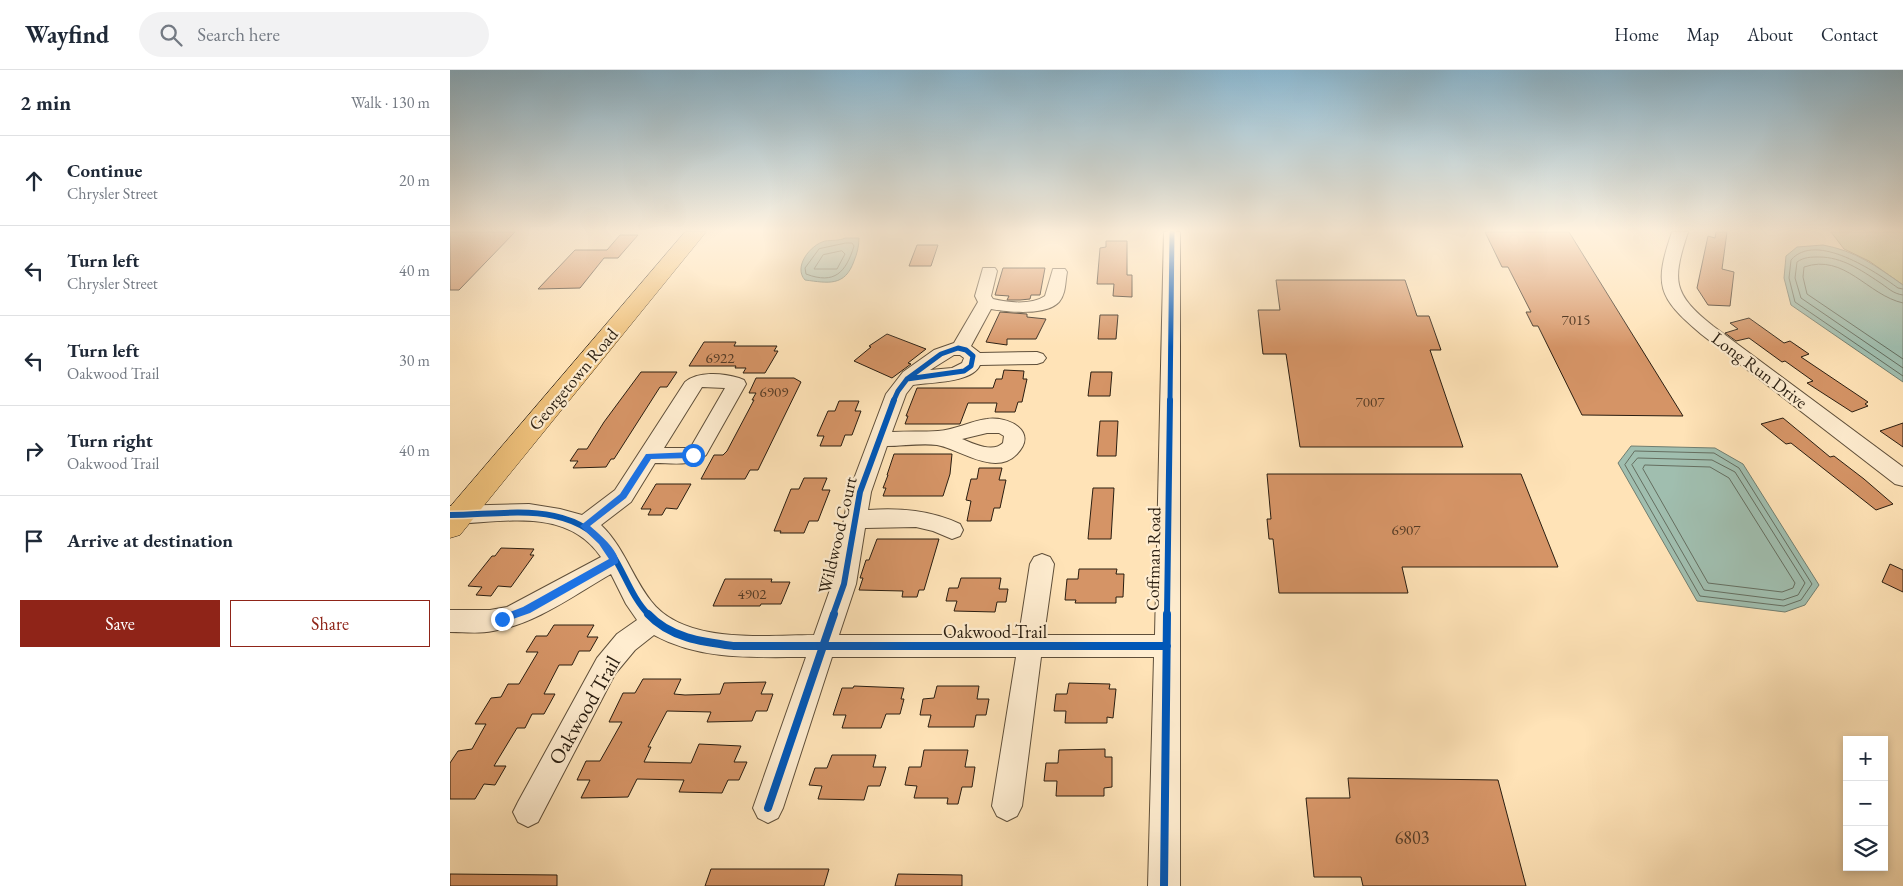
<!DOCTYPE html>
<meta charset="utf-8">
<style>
:root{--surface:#fff;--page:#f2f2f3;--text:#1f2937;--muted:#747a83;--line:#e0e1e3;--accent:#8f2418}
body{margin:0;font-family:"EB Garamond",serif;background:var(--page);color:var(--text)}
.controls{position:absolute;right:15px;bottom:15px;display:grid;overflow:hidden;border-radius:0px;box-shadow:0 2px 8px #0003}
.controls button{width:45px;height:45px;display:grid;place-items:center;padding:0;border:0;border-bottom:1px solid var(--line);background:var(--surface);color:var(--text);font:25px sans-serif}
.stop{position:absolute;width:15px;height:15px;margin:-11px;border:4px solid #1a73e8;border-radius:50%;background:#fff}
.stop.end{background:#1a73e8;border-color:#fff;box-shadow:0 1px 5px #0008}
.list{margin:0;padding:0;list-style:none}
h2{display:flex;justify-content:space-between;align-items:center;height:65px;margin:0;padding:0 20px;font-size:21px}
h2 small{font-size:16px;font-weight:400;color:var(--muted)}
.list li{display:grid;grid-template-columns:32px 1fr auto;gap:15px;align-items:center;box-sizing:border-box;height:90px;padding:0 20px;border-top:1px solid var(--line)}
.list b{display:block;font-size:19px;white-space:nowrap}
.list p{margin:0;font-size:16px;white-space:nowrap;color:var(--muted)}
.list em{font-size:16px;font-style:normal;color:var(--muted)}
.actions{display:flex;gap:10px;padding:15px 20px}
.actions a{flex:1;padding:11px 0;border:1px solid var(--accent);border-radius:0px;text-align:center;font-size:18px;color:var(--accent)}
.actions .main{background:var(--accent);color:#fff}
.icon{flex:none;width:28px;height:28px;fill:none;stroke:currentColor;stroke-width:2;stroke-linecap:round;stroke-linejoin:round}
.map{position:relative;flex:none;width:1453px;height:816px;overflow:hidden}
header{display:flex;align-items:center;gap:30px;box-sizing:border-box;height:70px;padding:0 25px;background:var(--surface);border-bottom:1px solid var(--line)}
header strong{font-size:24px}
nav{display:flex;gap:28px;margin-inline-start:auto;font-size:18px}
.search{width:350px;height:45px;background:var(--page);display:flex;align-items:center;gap:12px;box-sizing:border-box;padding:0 18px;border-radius:28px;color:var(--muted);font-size:19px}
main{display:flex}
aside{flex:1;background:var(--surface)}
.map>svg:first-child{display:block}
.green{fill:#c2c38d;stroke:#76704f}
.water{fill:#a0beaf;stroke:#717e70}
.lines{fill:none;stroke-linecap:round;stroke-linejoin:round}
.shore{stroke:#656e60;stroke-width:1}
.building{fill:#d59466;stroke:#2a1e11}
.minor-casing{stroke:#5f4f3a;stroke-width:2}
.major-casing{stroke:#2a1e11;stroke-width:1}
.minor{fill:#ffedd0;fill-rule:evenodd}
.major{fill:#f0c27c;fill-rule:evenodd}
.cycleway-far2-casing{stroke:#ffedd0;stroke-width:8}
.cycleway-far1-casing{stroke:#ffedd0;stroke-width:9}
.cycleway-casing{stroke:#ffedd0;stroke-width:11}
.cycleway-far2{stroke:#0057b8;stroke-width:5}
.cycleway-far1{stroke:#0057b8;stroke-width:6}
.cycleway{stroke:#0057b8;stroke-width:8}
.route{fill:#1a73e8}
.labels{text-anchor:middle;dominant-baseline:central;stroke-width:4.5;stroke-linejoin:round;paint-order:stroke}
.number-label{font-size:15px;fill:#553c26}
.street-label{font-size:18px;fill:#2a1e11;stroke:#ffedd0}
.near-number-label{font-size:18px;fill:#553c26}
.near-street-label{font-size:21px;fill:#2a1e11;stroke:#ffedd0}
</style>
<header>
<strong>Wayfind</strong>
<div class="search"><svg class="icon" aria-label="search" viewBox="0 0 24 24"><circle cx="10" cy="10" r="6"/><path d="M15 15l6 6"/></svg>Search here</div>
<nav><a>Home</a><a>Map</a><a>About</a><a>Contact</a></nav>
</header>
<main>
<aside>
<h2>2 min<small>Walk · 130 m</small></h2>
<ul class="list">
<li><svg class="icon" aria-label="ahead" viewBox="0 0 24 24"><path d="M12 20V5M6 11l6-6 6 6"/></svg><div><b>Continue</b><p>Chrysler Street</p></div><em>20 m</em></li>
<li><svg class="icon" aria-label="left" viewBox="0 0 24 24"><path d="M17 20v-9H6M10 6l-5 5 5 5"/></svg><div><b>Turn left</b><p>Chrysler Street</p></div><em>40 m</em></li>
<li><svg class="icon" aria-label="left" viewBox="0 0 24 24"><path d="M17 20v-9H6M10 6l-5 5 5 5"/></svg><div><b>Turn left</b><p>Oakwood Trail</p></div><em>30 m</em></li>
<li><svg class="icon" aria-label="right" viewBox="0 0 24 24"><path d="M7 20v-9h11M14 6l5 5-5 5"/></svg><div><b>Turn right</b><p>Oakwood Trail</p></div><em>40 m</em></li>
<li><svg class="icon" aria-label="arrive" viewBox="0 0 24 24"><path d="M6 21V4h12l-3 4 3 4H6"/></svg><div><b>Arrive at destination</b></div></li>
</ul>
<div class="actions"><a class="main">Save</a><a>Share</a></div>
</aside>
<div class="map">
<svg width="1453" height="816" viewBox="0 0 1453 816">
<rect width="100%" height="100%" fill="#ffe3b7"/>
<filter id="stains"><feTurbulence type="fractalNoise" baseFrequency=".004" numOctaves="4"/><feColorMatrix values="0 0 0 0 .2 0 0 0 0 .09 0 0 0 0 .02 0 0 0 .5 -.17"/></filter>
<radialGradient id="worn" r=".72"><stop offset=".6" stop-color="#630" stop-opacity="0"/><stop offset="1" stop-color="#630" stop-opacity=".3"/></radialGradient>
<path class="green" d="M1381,162H1453V215L1419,191L1394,179Z"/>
<path class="water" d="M395,168H409C409,176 407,184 404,191C395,217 378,213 355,210C343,197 360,175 375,171C382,170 389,171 395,168Z
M1373,175C1406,181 1426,196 1453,215V312L1341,235L1334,208L1336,186L1347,177Z
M1181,376L1265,378L1293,394L1369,515L1355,535L1335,542L1247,531L1168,393Z"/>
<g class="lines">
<path class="shore" d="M396,173H402L404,176C396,202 385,215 356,204L355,198L369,179Z
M392,181L395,184L387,199H364L373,185Z
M1453,219L1448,218C1426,202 1366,161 1341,190L1339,208L1345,232L1453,306
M1453,225C1443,224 1437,217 1429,212C1411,200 1392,187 1369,187C1361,187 1354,187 1347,192L1345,208L1351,228L1453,298
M1453,233C1417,225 1395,183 1354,197L1353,207L1357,224L1453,289
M1185,381L1264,383L1289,398L1362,514L1351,530L1334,536L1250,526L1175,395Z
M1188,388L1262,390L1285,402L1355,513L1348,525L1333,530L1254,520L1182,395Z
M1195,395L1260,397L1279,408L1345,513L1343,518L1332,522L1258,513L1193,399Z"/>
</g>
<path class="building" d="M0,162H65L9,220H0Z
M1035,162H1119L1233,346L1132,345L1088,256H1083L1076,242H1081L1058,197H1052Z
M1266,162H1277L1272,199L1284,202L1280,236L1258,235L1247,218L1258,166L1265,168Z
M170,165H188L168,188H154L130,218L88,219L125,180H157Z
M656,171H677V205H682V227L663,226L664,214H647L650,178L656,177Z
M467,175H488L481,196H459Z
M553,198H595L590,225H581L580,229L570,230H557L559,226L545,225Z
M826,210H955L967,246H979L991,280H980L1013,377H850L836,284H813L808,240H830Z
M550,242L577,244V247L596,249L586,269H557V275L536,272Z
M650,245H668L666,269H648Z
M1299,248L1334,273L1340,271L1359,284L1351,287L1418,332L1415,334L1418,336L1402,342L1357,313L1363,311L1335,291L1332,292L1299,268L1286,271L1275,263L1288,259L1280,253Z
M437,264L476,279L458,293L461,294L442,308L404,291L421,277L419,276Z
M254,272H286L284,276H327L324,281H328L315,303H293L296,298H285L286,296H239Z
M554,300L574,301L573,309H577L572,332H568L565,342H545L547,333H518L510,354H455L458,346H456L467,318H543L546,309H552Z
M191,302H227L217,317H210L164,389H161L156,397L123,398L128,391H120L128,379H137L154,352Z
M641,302H662L660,326H638Z
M306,308H344L351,312L308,400H300L295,409H251L264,385H273L277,381L304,330H302L306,323H299Z
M389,331H409L405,341H411L402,365H395L391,376H370L374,366H367L378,341H385Z
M1333,348L1380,387L1384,386L1414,409L1443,434L1426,440L1341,373L1336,374L1311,354Z
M650,351H668L666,386H647Z
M1453,353V377L1430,361Z
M444,384H502L500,404L493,426H433L436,418H433L438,405H437Z
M529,398H552L549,410H556L550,438H544L541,451H517L521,431L516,430L521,409H527Z
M817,404H1071L1108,497H952L958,523H829L823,469H819L817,449H821Z
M354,408H377L372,420H380L368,451H359L354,463H330L331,461H324L341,419H349Z
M206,414H241L227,439L216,438L212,445H198L201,439H191Z
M643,418H664L661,469H638Z
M427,469H489L474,520H469L467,527H452L453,521L409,520L413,508H410L416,490H419Z
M51,478L84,479L80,485H84L61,517L48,516L41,526L26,525L32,517L18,516L42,486H45Z
M1440,494L1453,500V522L1432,512Z
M629,499H667L666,504H674L673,527H666V533H625L626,530H615L617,509H628Z
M511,508H551L549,519H558L556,532H547L545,542L504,541L507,531H496L499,518H508Z
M275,509H322L321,512H340L331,534H311L310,536H263Z
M104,555H144L137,567H148L140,581H129L122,595H109L94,624H105L94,644H82L75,658H67L44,696H56L45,715L34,714L25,729H0V693L8,681L22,679L36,654H25L41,628L51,627L58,614H69L88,582H76L86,566H97Z
M193,609H231L224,624L235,625L270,624L274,613L316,612L311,624H323L317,641H306L302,651L257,652L261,642L217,641L198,677H201L194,692L241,693L249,674L291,676L284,692H297L289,710H278L272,723L229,722L234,710L187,709L178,727L131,728L140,710H127L136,691H150L172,652H159L173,623H185Z
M619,613L660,614L659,619H666L663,648L657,647V653H615L616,641H604L606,624H617Z
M404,616L454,618L451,629H454L450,644H436L431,658H392L396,645H383L392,618H403Z
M487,616H529L527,629H539L536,645H526L524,657H478L481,645H470L473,629L484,628Z
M655,679V687H662V717L654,718V726H606L607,711H594L596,693H608L609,680Z
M474,680H518L515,697H525L522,717H512L508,734H497L498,728H464L467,716L455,715L459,697H471Z
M382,685H426L423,697H436L430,716H418L414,730L368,729L372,716L359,715L365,698H377Z
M898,708L1048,710L1076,816H913L911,807H864L856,728H900Z
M261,799H379L374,816H255Z
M0,804L107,805V816H0Z
M448,804L512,805V816H445Z"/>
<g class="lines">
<g class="minor-casing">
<path id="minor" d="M714,162H730V816H698L704,587H591L572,736L567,746L557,751L547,746L542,736L566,587H382L333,738L328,748L318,753L308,748L303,738L356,587C304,587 252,591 204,565L185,580L165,604L88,752L78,757L68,752L63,742L68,732L147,588L167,564L187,550L176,534L161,504C124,525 86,554 43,561C29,564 14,562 0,562V540H40L57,537L151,487C116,436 53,453 0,454V436L79,434L110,439L132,445L165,420L235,312C248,301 273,303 289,308L294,310L296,314L256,385C243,397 222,393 205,393L181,432L151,455C174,477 182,507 201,531C235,575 315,565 364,565L382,514L399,422L436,324L453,302L484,280L504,273L528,232L525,226L533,198H545L547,201L541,226L543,229C558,233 582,235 595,226L603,199H615L617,202C615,212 616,224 609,232C596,246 558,242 541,239L521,276L530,283L587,282L593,284L596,288L593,292L587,294L530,295C522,313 481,312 463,315L456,324L442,362C458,361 473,362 488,361C505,360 520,351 537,349C558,346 589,361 567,384C545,407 510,379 487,375C472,373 453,376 437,376L421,422L418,440C451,438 480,440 510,454L513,460L510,466L502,469L483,461L466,457L415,458L406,514L389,565H569L580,494L584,487L592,484L600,487L604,494L594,565H705ZM504,285H510L514,288L512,293L502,298L480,300ZM252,317L275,318L242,375L238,378H214ZM537,363H549L554,366L553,373C543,383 524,374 512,369Z
M1222,162H1238C1222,211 1222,223 1263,256L1453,397V416L1445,414L1251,264C1207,227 1204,215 1222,162Z"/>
</g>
<g class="major-casing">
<path id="major" d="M235,162H256L10,465L0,468V437Z"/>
</g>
<use href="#minor" class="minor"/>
<use href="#major" class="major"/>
<g class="cycleway-far2-casing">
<path id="cycleway-far2" d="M508,278L516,280L523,286L521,296L514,301L457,309L491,284Z
M443,332L448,321L457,309
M720,332L722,162"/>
</g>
<g class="cycleway-far1-casing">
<path id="cycleway-far1" d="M0,445C56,445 125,428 162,484C175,504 182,528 199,545
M383,545L394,514L410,422L444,330
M717,545L720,330"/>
</g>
<g class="cycleway-casing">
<path id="cycleway" d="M198,544C220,568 253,572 284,576H717
M318,738L384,544
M714,816L717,544"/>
</g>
<use href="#cycleway-far2" class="cycleway-far2"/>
<use href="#cycleway-far1" class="cycleway-far1"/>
<use href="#cycleway" class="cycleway"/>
</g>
<linearGradient id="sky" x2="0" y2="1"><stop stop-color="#8bb8d1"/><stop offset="0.58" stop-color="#fff2df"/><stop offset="1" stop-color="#fff2df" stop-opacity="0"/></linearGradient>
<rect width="1453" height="277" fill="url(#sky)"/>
<path class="route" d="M243,382L247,385L243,388L201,389L176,428L140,456C149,464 170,481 168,493L80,543L52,553L49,552V546L73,537L159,489L149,474L130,456L170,424L196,384Z"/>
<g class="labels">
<g class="number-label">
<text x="1126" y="249">7015</text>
<text x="270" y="287">6922</text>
<text x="324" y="321">6909</text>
<text x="920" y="331">7007</text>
<text x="956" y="459">6907</text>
<text x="302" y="523">4902</text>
</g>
<g class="street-label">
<text transform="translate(1310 300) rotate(37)">Long Run Drive</text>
<text transform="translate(123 309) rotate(-50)">Georgetown Road</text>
<text transform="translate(387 465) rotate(-77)">Wildwood Court</text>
<text transform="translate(703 489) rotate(-89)">Coffman Road</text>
<text x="545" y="561">Oakwood Trail</text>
</g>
<g class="near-number-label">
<text x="962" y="767">6803</text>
</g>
<g class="near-street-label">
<text transform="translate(134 640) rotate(-60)">Oakwood Trail</text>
</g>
</g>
<rect width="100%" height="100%" filter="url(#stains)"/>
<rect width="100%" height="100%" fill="url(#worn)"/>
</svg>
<div class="controls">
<button>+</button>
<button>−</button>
<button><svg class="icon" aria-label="layers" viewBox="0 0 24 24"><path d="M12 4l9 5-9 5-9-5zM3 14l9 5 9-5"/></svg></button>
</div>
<div class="stop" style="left:243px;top:385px"></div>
<div class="stop end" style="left:52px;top:549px"></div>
</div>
</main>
